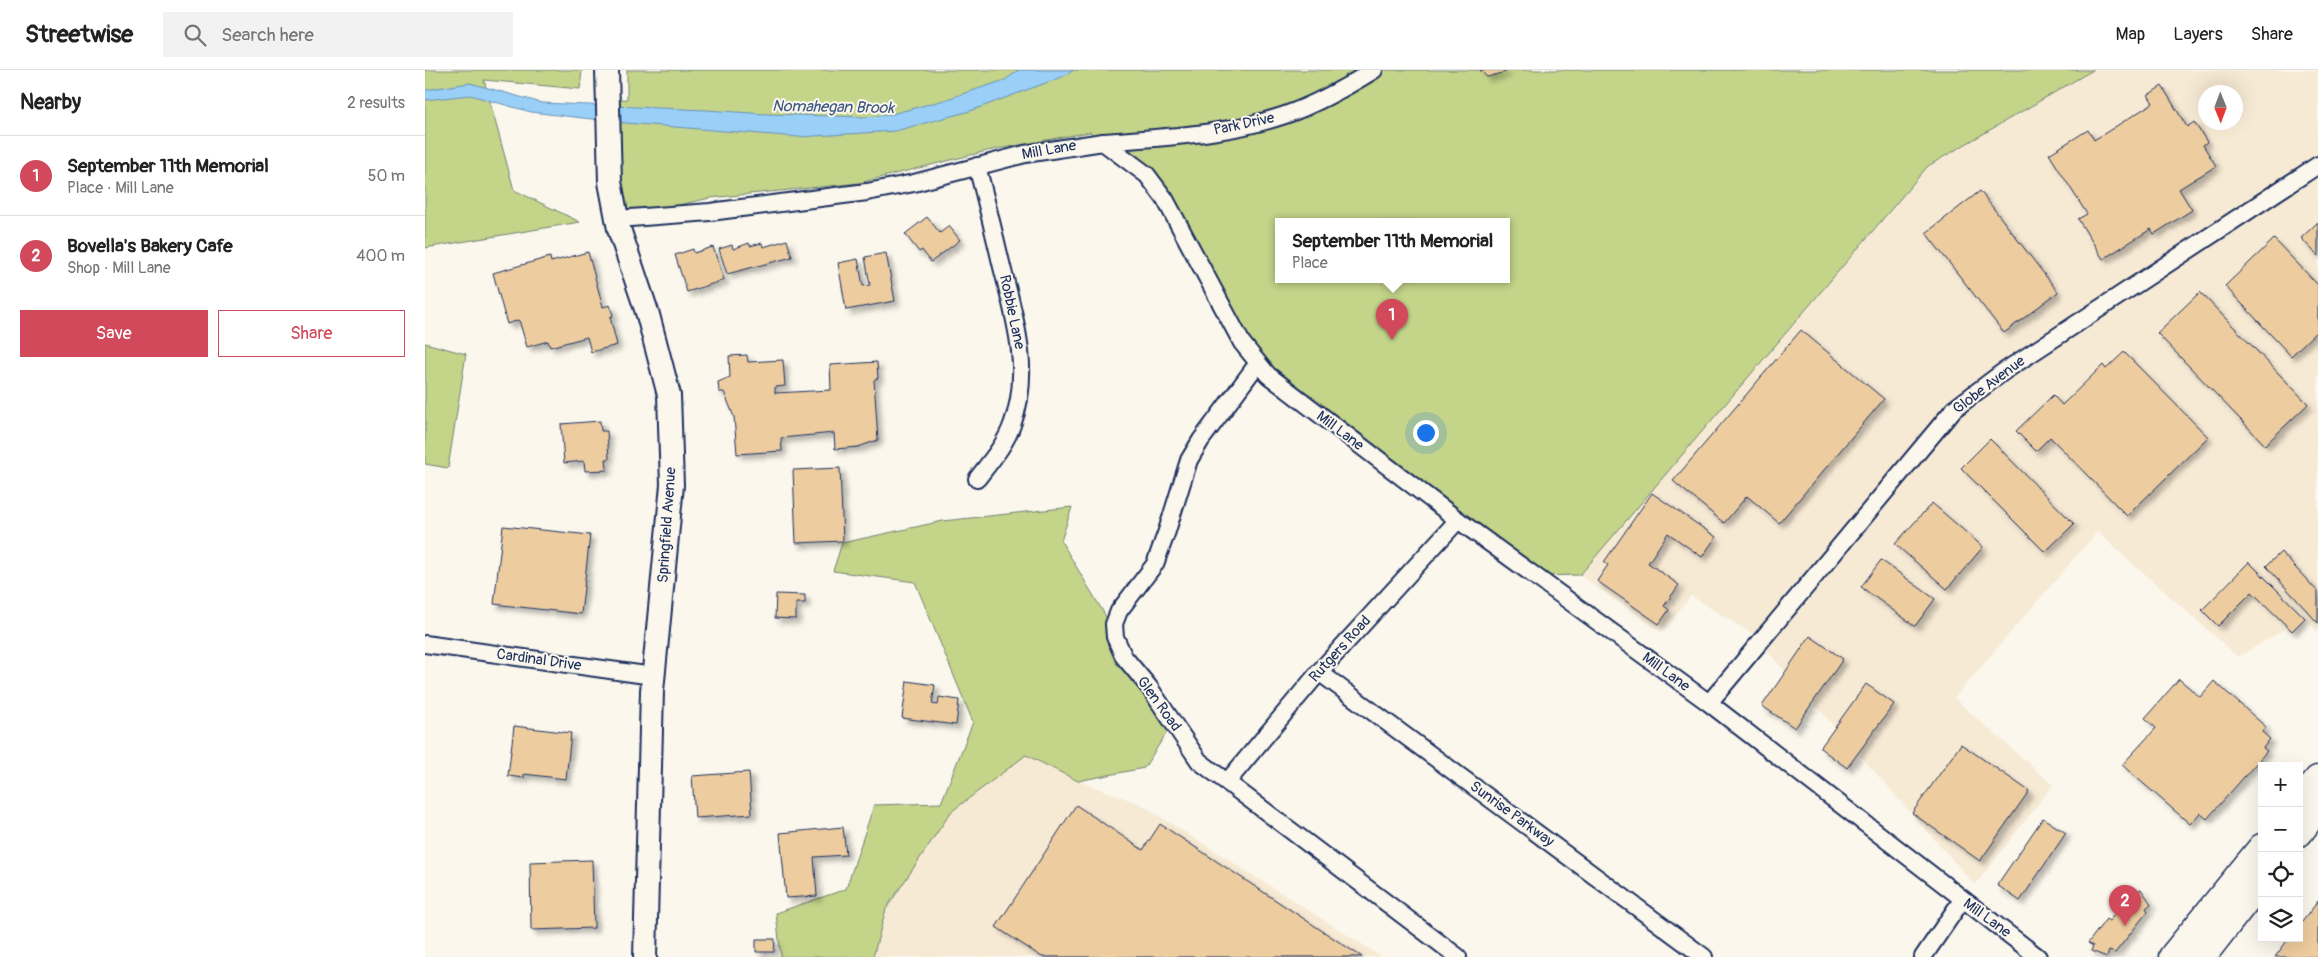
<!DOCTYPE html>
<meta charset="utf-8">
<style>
:root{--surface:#fff;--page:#f2f2f2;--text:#222;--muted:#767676;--line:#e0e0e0;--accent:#d1495b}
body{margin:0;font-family:Pangolin,sans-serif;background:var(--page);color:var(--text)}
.controls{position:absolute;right:15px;bottom:15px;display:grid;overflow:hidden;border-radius:0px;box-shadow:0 5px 20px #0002}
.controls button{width:45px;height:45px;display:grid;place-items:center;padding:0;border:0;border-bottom:1px solid var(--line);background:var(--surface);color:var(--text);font:25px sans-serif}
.compass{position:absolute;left:1773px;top:15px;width:45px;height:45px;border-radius:50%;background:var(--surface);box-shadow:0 5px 20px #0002;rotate:179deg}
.you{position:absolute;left:1000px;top:362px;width:18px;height:18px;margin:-12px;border:4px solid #fff;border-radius:50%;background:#1a73e8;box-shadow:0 0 0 8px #1a73e833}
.badge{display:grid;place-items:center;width:32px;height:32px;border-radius:50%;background:var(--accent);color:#fff;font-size:16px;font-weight:700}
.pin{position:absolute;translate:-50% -41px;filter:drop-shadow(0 1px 2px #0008)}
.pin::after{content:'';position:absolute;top:26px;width:18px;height:15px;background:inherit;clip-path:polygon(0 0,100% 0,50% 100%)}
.popup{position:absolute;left:850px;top:148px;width:235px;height:65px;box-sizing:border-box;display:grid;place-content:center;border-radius:0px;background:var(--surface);filter:drop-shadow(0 1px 4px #0005);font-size:16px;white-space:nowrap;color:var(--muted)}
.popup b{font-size:19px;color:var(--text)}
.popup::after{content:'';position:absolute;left:50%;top:100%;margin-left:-10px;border:10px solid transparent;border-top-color:var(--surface)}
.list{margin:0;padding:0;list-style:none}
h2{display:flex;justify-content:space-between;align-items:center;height:65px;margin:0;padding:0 20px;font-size:21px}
h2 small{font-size:16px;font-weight:400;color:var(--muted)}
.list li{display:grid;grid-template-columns:32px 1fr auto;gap:15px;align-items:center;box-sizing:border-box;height:80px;padding:0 20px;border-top:1px solid var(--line)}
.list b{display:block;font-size:19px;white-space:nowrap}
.list p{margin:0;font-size:16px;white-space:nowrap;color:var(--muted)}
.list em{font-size:16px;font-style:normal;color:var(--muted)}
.actions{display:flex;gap:10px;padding:15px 20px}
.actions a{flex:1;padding:11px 0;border:1px solid var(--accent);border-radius:0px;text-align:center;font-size:18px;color:var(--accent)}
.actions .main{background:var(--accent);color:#fff}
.icon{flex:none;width:28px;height:28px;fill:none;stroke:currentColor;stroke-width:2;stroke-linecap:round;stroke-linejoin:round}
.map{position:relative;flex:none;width:1893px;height:887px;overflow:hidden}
header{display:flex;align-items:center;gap:30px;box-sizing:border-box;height:70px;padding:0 25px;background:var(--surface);border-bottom:1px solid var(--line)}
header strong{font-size:24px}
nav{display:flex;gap:28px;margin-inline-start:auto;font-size:18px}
.search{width:350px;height:45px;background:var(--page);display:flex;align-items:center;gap:12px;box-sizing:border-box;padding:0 18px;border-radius:0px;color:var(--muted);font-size:19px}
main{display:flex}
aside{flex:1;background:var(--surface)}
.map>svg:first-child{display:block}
.built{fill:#f7ead5;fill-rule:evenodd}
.green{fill:#c4d489;stroke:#708274;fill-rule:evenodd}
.water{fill:#9ad0f8;stroke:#6790ba}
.building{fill:#edcc9f;stroke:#1b2f5e;filter:url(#shadow)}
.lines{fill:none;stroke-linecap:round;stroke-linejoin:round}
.minor-casing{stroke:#1b2f5e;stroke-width:20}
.secondary-casing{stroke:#1b2f5e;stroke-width:26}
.trunk-casing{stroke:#1b2f5e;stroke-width:31}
.minor{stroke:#fbf7ec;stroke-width:16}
.secondary{stroke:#fbf7ec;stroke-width:22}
.trunk{stroke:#fbf7ec;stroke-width:28}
.labels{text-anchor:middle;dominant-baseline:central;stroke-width:4;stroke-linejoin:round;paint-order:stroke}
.street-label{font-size:15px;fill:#1b2f5e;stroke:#fbf7ec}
.water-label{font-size:16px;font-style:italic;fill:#3b5784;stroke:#fbf7ec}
</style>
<header>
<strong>Streetwise</strong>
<div class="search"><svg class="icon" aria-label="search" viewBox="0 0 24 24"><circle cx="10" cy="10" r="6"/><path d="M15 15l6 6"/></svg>Search here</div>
<nav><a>Map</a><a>Layers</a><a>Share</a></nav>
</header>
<main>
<aside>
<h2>Nearby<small>2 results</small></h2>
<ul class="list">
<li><span class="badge">1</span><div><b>September 11th Memorial</b><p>Place · Mill Lane</p></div><em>50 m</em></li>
<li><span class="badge">2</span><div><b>Bovella's Bakery Cafe</b><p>Shop · Mill Lane</p></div><em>400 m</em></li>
</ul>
<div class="actions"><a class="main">Save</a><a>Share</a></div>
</aside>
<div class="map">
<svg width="1893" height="887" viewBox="0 0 1893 887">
<defs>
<filter id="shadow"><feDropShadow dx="4.5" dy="4.5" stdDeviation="2.5" flood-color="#0004"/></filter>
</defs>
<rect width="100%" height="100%" fill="#fbf7ec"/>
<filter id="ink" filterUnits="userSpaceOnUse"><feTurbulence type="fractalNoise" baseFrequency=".02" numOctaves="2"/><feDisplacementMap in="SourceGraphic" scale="10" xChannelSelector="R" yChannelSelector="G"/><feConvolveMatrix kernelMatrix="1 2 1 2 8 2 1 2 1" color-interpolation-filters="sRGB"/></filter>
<g filter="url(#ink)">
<path class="built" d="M1668,0H1893V562L1878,548L1813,587L1672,462L1529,628L1628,715L1550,815L1327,564L1266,526L1236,562L1155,505L1504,96ZM1780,22H1810V52H1780Z
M601,684L653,711L716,734L957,887H448L461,839L526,742Z"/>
<path class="green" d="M0,0H157L155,19L59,10L89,120L155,152L0,178Z
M202,0H1668L1503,96L1155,505L1110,506L843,305L740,129L665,62L562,81L434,113L285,128L192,149L183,30L202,29ZM853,151H1081V209H853Z
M0,273L41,284L23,398L0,394Z
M647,437L636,471L746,656L719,698L653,711L601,685L526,742L461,839L448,887H356L351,843L421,819L449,735L516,733L548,652L490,512L408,501L417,473L518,451Z"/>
<path class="water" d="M594,0H649L637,7L545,41L470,61L373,67L201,53L106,42L45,25L0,30V20L45,13L117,33L281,40L341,44L439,47L463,45L516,31L580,10Z"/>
<path class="building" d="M1055,0H1080L1081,2L1062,7Z
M1737,16L1762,57L1769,52L1782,72L1778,75L1791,96L1754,119L1767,140L1729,164L1726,159L1678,189L1653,149L1662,144L1624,84L1663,60L1669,70L1728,33L1723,25Z
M1555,121L1633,222L1579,263L1501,163Z
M502,147L515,163L524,156L535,170L506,192L497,180L494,182L480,164Z
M1893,152V186L1876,168Z
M1849,169L1893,215V260L1866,286L1800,216Z
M362,170L367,187L302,204L294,179L307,175L308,179L324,173L325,176L337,173L338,177Z
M288,177L299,210L262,222L250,185L268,179L269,183Z
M163,182L178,237L185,235L188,246L185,247L192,275L166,282L162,267L125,277L123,271L102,277L94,250L82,254L68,203L125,187L126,192Z
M461,183L470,231L421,240L413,193L433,189L438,216L445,215L440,187Z
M1775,222L1883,334L1840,375L1732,263Z
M1376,260L1459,329L1354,453L1322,426L1299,453L1248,411Z
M1699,282L1783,367L1702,446L1625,367L1611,381L1591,361L1628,325L1637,335L1678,295L1681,299Z
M322,285L323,292L358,290L360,316L350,317V323L406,320L405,295L452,292L453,308L449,310L453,370L433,377L410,379L409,363L356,368L357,381L312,384L309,347L299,322H294L293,312L305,307L304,286Z
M175,351L176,361H182L184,389H181L182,400L160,401L159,391L139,393L136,354Z
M1565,369L1649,454L1620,482L1536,398Z
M415,398L418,471L371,473L368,400Z
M1227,423L1291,467L1277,487L1243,463L1223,493L1254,515L1239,536L1244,540L1234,554L1172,511L1183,495L1179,492Z
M1507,433L1558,477L1522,519L1470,474Z
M78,456L165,465L156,544L69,534Z
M1856,482L1893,522V553L1841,496Z
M1456,490L1510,529L1490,556L1436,517Z
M1824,492L1880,548L1867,561L1827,522L1793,556L1777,540Z
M351,524L380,525V533H371V549L350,548Z
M1385,566L1418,589L1370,658L1337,636Z
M1754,609L1775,627L1789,611L1841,657L1837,662L1845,669L1838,678L1842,681L1782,749L1775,743L1765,754L1697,695L1731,658L1720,648Z
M482,611L510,615L507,634L513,635L514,627L534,630L531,655L477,648Z
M1441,614L1469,634L1422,698L1395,678Z
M89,656L146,663L141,709L99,704V708L83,706Z
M1536,674L1604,721L1555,791L1487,743Z
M324,702L327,744L270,748L267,706Z
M651,735L718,780L735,754L937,887H617L571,857Z
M1618,748L1641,763L1595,831L1572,815Z
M418,757L421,785L389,787L392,826L361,828L355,763Z
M167,790L169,858L106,860L105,792Z
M1716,819L1726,834L1721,838L1723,841L1690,883L1684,881L1682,887L1666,881L1668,876L1663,873L1681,849L1684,851L1691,842L1688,840L1694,832Z
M1893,831V887H1850L1864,868H1874V856Z
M331,869H350L349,882H331Z"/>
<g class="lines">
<g class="minor-casing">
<path id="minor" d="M678,72C738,67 802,65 860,45C892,34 920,18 949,0
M192,149L285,142L442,122L489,113L600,84L678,72L722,105L740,129L817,273L843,305L1033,450L1284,633L1613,887
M833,293L776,370L764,390L742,461L730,494L694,541L689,554L690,567L699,587L724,617L774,691L1033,887
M552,409C565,392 580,375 587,355C607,303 590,248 577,197C569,163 561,130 552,96
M0,574L228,606
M894,602L1279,887
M1284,633L1529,339L1578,302L1893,95
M802,712L894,602L1033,450
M1498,887L1537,830"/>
</g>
<g class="secondary-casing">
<path id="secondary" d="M182,0L185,112L194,159L223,245L244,325L247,415L227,621L220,887"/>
</g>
<g class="trunk-casing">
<path id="trunk" d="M1874,733L1893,710
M1874,762L1893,737
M1748,887L1837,778
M1776,887L1837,809"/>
</g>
<use href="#minor" class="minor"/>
<use href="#secondary" class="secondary"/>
<use href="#trunk" class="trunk"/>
</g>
</g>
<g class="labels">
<g class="street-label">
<text transform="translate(819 54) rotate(-12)">Park Drive</text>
<text transform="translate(624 80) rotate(-10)">Mill Lane</text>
<text transform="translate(587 242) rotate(78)">Robbie Lane</text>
<text transform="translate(1564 315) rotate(-37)">Globe Avenue</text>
<text transform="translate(915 361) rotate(37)">Mill Lane</text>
<text transform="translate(242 455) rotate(-86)">Springfield Avenue</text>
<text transform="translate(915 579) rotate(-48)">Rutgers Road</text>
<text transform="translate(114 590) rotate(8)">Cardinal Drive</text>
<text transform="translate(1241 602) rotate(36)">Mill Lane</text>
<text transform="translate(734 634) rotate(54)">Glen Road</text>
<text transform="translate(1087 744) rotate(36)">Sunrise Parkway</text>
<text transform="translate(1562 848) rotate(36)">Mill Lane</text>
</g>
<g class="water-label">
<text transform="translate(408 37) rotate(1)">Nomahegan Brook</text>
</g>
</g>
</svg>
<div class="controls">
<button>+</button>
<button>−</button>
<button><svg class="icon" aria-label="locate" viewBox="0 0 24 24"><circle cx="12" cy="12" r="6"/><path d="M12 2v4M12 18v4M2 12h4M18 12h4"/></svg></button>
<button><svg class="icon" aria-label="layers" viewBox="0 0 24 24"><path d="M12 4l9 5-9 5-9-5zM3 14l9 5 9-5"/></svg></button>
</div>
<svg class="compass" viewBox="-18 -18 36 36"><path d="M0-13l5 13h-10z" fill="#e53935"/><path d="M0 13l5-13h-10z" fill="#767676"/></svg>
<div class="you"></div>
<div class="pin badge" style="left:967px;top:270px">1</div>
<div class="popup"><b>September 11th Memorial</b>Place</div>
<div class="pin badge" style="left:1700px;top:856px">2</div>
</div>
</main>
